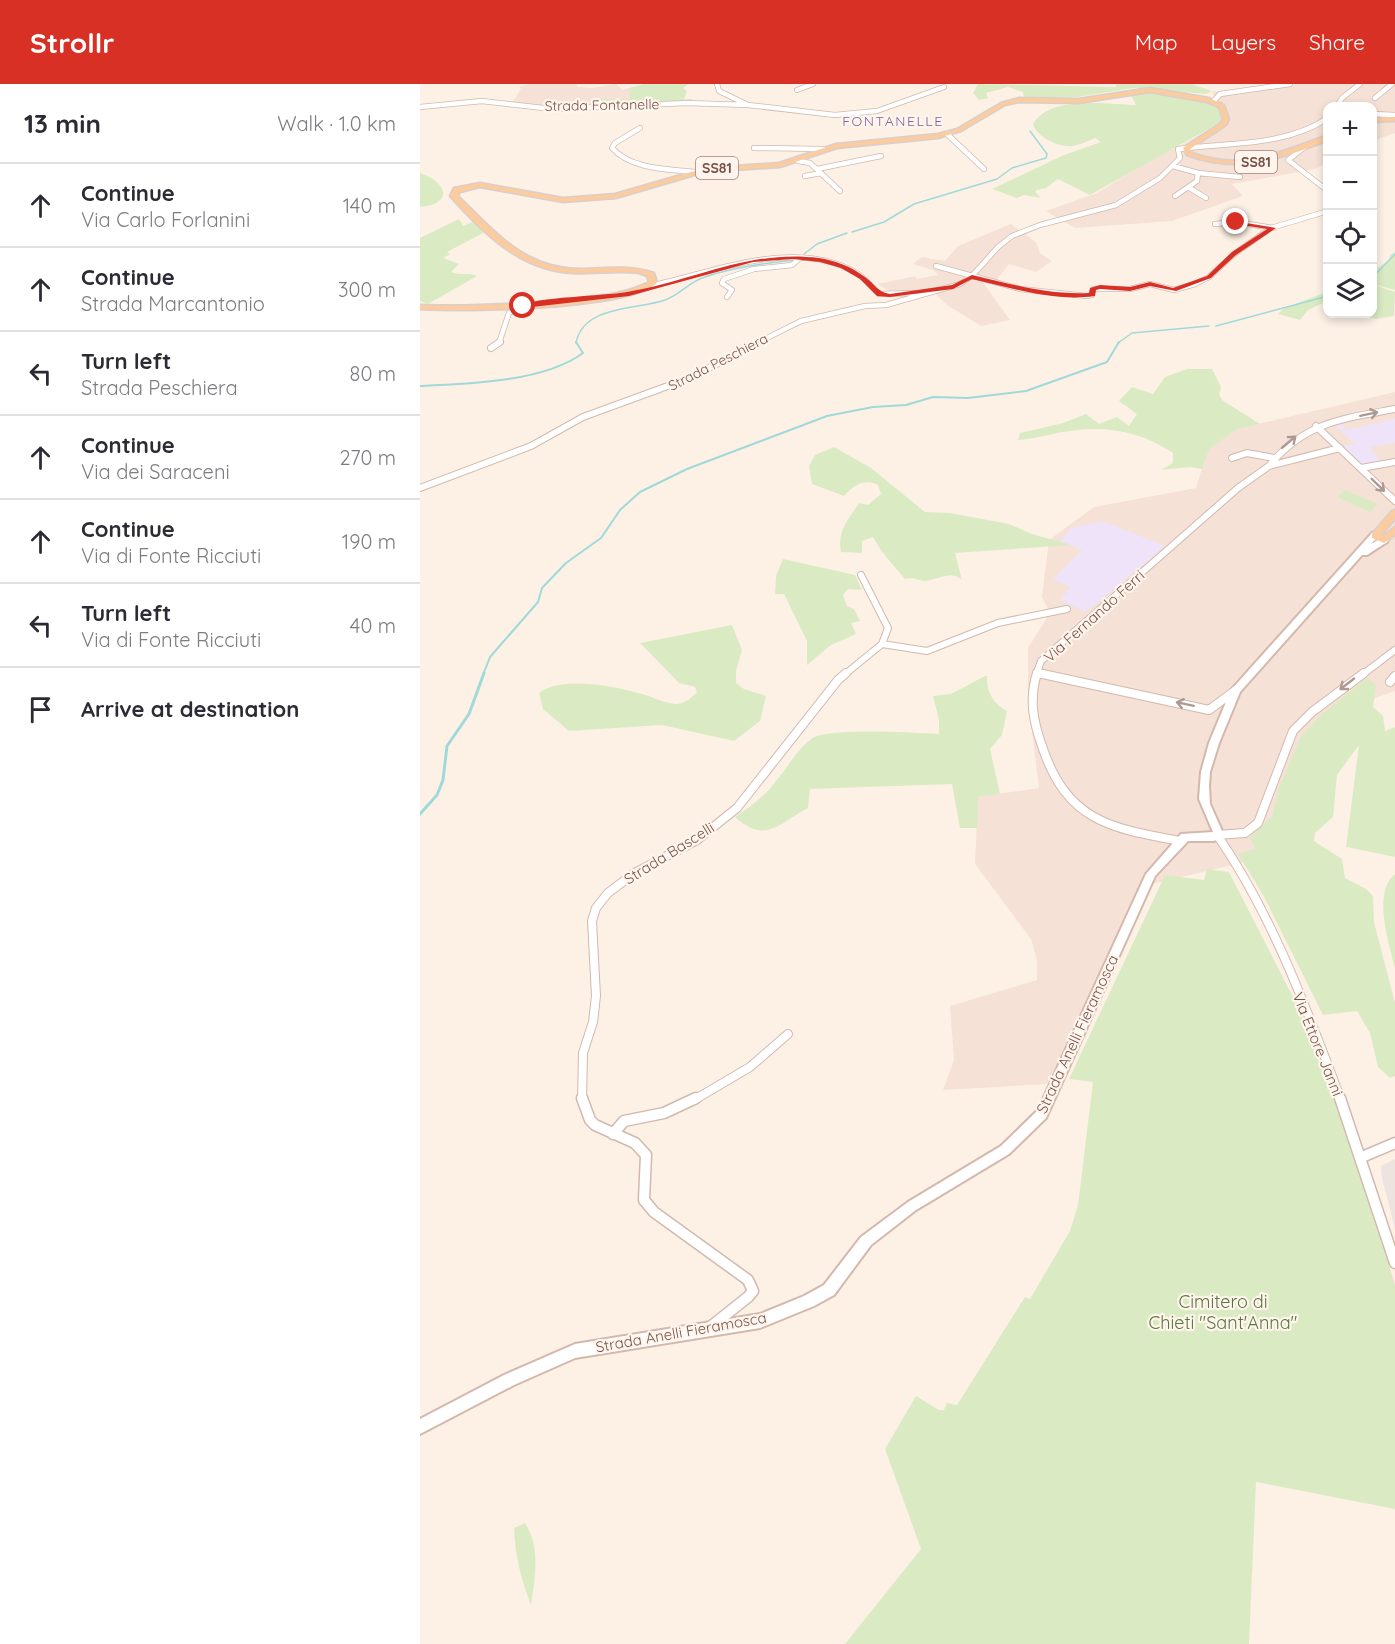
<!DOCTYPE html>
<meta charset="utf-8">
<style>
:root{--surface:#fff;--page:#f2f2f3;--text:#2b2b33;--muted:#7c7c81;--line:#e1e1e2;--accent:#d93025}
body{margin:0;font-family:Quicksand,sans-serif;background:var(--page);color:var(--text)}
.controls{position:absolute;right:18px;top:18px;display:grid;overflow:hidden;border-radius:12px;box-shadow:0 3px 9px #0003}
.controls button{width:54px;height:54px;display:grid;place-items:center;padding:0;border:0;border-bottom:2px solid var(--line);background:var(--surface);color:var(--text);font:30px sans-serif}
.stop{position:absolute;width:18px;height:18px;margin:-14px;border:4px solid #d93025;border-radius:50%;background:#fff}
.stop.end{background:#d93025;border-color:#fff;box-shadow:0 2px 6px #0008}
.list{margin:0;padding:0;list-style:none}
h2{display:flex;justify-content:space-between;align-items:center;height:78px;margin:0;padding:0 24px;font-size:26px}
h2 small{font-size:20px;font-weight:400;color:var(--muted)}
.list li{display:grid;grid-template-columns:39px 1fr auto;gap:18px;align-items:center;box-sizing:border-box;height:84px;padding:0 24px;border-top:2px solid var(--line)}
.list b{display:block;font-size:22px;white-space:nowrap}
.list p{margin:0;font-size:20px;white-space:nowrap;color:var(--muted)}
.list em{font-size:20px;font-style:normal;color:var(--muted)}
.icon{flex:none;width:33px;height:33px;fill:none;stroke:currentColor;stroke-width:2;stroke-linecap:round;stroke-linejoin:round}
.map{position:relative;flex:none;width:975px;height:1560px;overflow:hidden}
header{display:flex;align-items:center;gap:36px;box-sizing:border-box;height:84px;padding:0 30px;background:var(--accent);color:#fff}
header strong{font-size:28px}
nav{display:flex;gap:33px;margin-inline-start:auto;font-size:21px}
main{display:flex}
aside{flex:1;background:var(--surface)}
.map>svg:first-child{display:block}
.residential{fill:#f5e1d5}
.industrial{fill:#ede4e0}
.education{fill:#eee3f9}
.green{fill:#daebc4}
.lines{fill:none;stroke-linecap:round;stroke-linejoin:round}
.stream-far2{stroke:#a0d9d9;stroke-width:1.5}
.stream-far1{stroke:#a0d9d9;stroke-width:2}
.stream{stroke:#a0d9d9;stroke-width:3}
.street-far3-casing{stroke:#d1b9ae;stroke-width:6}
.street-far2-casing{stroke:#d1b9ae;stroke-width:8}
.street-far1-casing{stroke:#d1b9ae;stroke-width:10}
.street-casing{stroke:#d1b9ae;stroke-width:13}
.secondary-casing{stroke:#d4b8ac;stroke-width:4}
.primary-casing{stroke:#d9cfcc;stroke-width:3}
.street-far3{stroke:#fff;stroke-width:4.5}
.street-far2{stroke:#fff;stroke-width:6}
.street-far1{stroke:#fff;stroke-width:8}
.street{stroke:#fff;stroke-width:10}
.secondary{fill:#fff;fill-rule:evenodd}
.primary{fill:#fccb9e;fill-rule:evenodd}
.oneway{stroke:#ad9892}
.route{fill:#d93025}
.labels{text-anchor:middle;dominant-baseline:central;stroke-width:4.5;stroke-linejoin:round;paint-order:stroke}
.far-street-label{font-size:14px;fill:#77544a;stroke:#fff5ed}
.far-neighbourhood-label{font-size:14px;letter-spacing:1.5px;fill:#81669b;stroke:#fff5ed}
.shield{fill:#fff5ed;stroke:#a0847b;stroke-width:1.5}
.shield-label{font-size:14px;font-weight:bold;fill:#77544a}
.street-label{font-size:15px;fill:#77544a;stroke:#fff5ed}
.near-park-label{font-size:18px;fill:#58773f;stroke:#fff5ed}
</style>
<header>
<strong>Strollr</strong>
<nav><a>Map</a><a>Layers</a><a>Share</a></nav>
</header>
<main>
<aside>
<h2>13 min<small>Walk · 1.0 km</small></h2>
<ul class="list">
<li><svg class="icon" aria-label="ahead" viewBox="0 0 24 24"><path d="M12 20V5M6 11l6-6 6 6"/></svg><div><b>Continue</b><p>Via Carlo Forlanini</p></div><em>140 m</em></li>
<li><svg class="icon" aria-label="ahead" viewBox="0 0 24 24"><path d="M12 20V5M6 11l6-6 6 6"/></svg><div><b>Continue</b><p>Strada Marcantonio</p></div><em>300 m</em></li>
<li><svg class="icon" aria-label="left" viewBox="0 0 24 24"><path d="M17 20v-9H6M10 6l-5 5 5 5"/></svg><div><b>Turn left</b><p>Strada Peschiera</p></div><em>80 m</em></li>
<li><svg class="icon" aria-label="ahead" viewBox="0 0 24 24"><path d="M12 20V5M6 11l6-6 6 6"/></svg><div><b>Continue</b><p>Via dei Saraceni</p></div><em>270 m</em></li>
<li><svg class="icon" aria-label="ahead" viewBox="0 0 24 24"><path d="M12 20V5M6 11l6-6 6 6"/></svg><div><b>Continue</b><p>Via di Fonte Ricciuti</p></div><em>190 m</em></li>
<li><svg class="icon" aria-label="left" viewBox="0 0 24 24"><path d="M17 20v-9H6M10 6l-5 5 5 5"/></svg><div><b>Turn left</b><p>Via di Fonte Ricciuti</p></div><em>40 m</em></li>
<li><svg class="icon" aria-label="arrive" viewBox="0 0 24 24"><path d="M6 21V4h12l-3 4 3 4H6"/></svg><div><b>Arrive at destination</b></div></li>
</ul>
</aside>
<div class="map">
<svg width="975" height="1560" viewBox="0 0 975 1560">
<rect width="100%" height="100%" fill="#fdf1e6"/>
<path class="residential" d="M109,0H156L158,3L172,4L196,0L203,6L209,4L211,15H178L167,21L134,23L92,19L101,5L99,3Z
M855,0H975V49L953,57L952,22H908L907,79L895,85L812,100L823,112L752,137L655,144L626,127L677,109L744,68L757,64L801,38L802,34L792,7L802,8Z
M591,140L616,158L620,169L632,177L616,188L589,180L576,197L563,195L562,197L590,236L561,242L527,221L516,210L478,213L458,200L495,192L497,195L518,191L513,186L493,180L502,173L525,177L538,162Z
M975,308V607L947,617L838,775L723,802L627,1000L523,1006L534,976L530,922L617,896V876L611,855L555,780L558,713L619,704L608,614V564L630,529L622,513L629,456L674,423L776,404L788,365L817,345Z"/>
<path class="industrial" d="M975,1075V1145L962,1094L961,1082Z"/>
<path class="education" d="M975,335V359L950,363L961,378L942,381L924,362L935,360L915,341L921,340L927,346Z
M683,437L745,462L666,528L640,516L651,503L633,495L662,466L640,457L651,444Z"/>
<path class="green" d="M224,0H269L263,4L267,7L264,15H272V19L167,21L178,15H210L209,4Z
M558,0L696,3V0H771L792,7L786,10L714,4L658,13H604L603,8L588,3L566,9L568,14L559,16L553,9Z
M732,7L798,20L802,26L801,38L670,111L638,95L626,104L617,106L615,108L621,114L604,111L597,114L572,105L644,71L681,58L675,54C668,57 660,61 652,62C640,64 616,53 613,40C629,11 688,20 716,21L710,9Z
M0,89C29,99 33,120 0,123Z
M39,135L43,142L58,136L67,147L27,168L30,170L23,174L39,180L31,188C42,192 48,188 57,192L8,220L0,217V154Z
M975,168V206L956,201L953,205V187L969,176L970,171Z
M957,202L975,208L974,232L955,235L943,230H952L953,208Z
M907,208V217L888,226L880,236L858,230L864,224Z
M767,285H792L801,303L799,310L802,316L840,340L817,345L789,365L782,385L770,383L741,386L753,379V369C723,348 685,341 650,347C633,349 615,355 598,356L600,349L643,339L666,330L679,340L697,333L709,342L717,330L699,317L712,303L733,310L745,293Z
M414,363L451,384L505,428L530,429L589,440L612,450L651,461L535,469L542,496C529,485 518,497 504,497C497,496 492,493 485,495L462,468L453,453L442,457V469L421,468C417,447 428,436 439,419L448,421L461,410L458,401C444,394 433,402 424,412L392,400L389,382L395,371Z
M925,406L958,420L950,428L917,413Z
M363,475L435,491L442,506L428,505L423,511L427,522L434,525L440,537L431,539L436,550L411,561L387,581V557L364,510H355L356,492Z
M312,541L322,566L316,587V599L324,605L346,612L340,637L314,657L242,641L149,647L123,625L119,609C143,591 198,603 225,611C236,614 246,620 257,620C266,619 271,614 277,608L275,603L259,599L220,559Z
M565,592H567C566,608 573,619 587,627L582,651L570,665L580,710L558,713L557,744H540L532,700L390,705L388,724C359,739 346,761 315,733C330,723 345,712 356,697C368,683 376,667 391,655C407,643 496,649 519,650V636L513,612L531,610Z
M947,594L956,601L953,623L963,632L965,647L975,643V773L926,763L939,661L917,691L913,733L895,749L894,757L922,775L925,794L946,805L953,812L954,838L975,919V992L970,994L958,983L950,949L937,927L903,931L843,811L818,770L835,765L830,753L852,733L859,704L881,652L903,629Z
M787,785L809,788L876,919L914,1016L975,1200V1425L836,1398L829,1560H425L501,1465L465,1365L496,1312L519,1326H524L527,1319L537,1321L605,1213L610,1215L650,1147L658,1121L673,998L649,995L745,791L784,796Z
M975,790V884C969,860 952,808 975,790Z
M105,1439C121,1464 115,1494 111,1521C101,1495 95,1472 94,1444Z"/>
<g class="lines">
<path class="stream-far2" d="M432,148L464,138L494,120L577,95L592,84L626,74L627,70L610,47
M384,170L397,160L427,149
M952,194L975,170
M796,242L908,212
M156,259C163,221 217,226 245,216C260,211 270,197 285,193C313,183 345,179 375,176
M698,259L712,249L789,242"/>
<path class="stream-far1" d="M0,302C48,300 124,298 163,269L156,258
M63,591L70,573L118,518L122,504L146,479L181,454L200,426L220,408L267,385L407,332L453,323L486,321L513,313L548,314L606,307L687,278L699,258"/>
<path class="stream" d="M0,730L17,711L23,696L27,662L49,630L64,589"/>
<g class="street-far3-casing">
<path id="street-far3" d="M297,0L299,7L328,21L415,31L457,27L524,3
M377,6L393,0
M955,14L972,0
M794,17L800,10L870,0
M917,22L922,14L940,0
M0,23L62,17L132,25L267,19L328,21
M952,30L975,31
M220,44L195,59L192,64C212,86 248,85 275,88
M527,50L564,85
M886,62L868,76L908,107
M334,64L403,65
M378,77L390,79L420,107
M753,82L778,89L820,93
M397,85L461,72
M385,92L401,89
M768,103L786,114
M755,112L777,97L778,89
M795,140L816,138L853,144
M516,182L600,205L667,212L672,211L673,205H710L730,200L754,206L775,200L789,193L814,170L851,144L908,127
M229,202C292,189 374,153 435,188C444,193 452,203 459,210
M459,210L494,209
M307,213L312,206L302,199L304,195L334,185L372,181L380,174
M79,259L89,229L103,222
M337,259L381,237L445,222L466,221L540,200L552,192L578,163L592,152L620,141L696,121L740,94L760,74L758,65C809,58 864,63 908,34"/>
</g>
<g class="street-far2-casing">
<path id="street-far2" d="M71,264L80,258
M896,342L975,417
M812,374L827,369L854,374
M849,382C885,338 922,335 975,325
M941,384L975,378
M0,404L111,362L163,333L267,295L340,258
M441,491L468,544L462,560
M462,560L507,567L578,539L647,525
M616,589L625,591
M424,591L462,560
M616,591L621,577L818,404L849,382L920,364
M942,591L975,566"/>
</g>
<g class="street-far1-casing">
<path id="street-far1" d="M617,589C609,615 613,637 622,662C647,737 689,744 760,757
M618,589L789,626L816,606
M970,598L975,592
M797,751C852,830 887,926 921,1016
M797,751L825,749L838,739L873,647L892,628L944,589
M162,1016L163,969L173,938L176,912L172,837L176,824L188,809L213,790L277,756L317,724L418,596L426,589
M274,1016L330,983L368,950"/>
</g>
<g class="street-casing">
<path id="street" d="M162,1014L170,1036L175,1041L215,1059L226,1071L224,1116L234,1128L328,1196L333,1207L328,1213L289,1244
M920,1014L975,1179
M193,1050L204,1037L244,1029L276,1014
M942,1073L975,1059"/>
</g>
<g class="secondary-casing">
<path id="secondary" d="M955,448L959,451L951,460L964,453L968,456L967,458L947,471H942L820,608L799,659L790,688L789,702L790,720L803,749L797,756L793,757H768L735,792L626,1034L589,1070L496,1126L451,1161L414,1211L394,1222L340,1244L155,1274L94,1301L0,1350V1335L84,1291L155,1260L340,1230L384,1212L404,1201L441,1153L488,1118L581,1062L618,1026L726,790L761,750L793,748L779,715L781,688L789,659L811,606L952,449Z"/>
</g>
<g class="primary-casing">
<path id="primary" d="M730,4L789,14L804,21L809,35L806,41L770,65L772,69C823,88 859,68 908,51V56C859,76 818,90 767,71L763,64L801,39L803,35L799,23L787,18L730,8L659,19L599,18L585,21L541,47L518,54L417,64L360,83L285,88L196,114L143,118L60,103L40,108L38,112C75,148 104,185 161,185C186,184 209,181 234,189L237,199C204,226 46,228 0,225V221C48,223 96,220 143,216C172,213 203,211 229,198L227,192L219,189C197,186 175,190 153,189C101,187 63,149 30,112L34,104L60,99L143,114L195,110L285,84L359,79L416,60L518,50L537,45L581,19L599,14L659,15Z
M975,33V37L952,38V34Z
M975,426V435L961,451L963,452L975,443V451L964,459L952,454V450L972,427Z"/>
</g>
<use href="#street-far3" class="street-far3"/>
<use href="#street-far2" class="street-far2"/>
<use href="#street-far1" class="street-far1"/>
<use href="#street" class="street"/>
<use href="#secondary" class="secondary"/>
<use href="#primary" class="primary"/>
</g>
<defs><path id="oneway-shaft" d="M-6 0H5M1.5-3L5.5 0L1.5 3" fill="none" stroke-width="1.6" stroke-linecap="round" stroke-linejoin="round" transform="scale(1.5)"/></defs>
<g class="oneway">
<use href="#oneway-shaft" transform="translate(949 330) rotate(-12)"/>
<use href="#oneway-shaft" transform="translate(869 358) rotate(-40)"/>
<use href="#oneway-shaft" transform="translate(958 401) rotate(44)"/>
<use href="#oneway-shaft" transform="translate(927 600) rotate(142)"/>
<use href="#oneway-shaft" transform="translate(765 620) rotate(-168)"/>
</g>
<path class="route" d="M814,137L856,144L816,171L791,194L756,207L730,202L710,207L680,205L676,206L675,212C634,218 592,204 552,195L533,205L470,213L457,212L440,195L421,184L400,178L373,175L333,178L209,212L103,224L99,222C116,213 183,212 207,208C274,197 329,165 399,174C414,176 432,183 445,193C455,200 457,208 470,210L532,201L552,191C591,200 629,211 669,209L670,204L680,201L710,203L730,198L753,204L787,192L812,168L847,145L816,140Z"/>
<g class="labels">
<g class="far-street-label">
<text transform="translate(182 21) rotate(-1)">Strada Fontanelle</text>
<text transform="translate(298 278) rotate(-27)">Strada Peschiera</text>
</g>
<g class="far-neighbourhood-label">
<text x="473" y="37">FONTANELLE</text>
</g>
<g class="shield">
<rect x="815" y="67" width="42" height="22" rx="4.5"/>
<rect x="276" y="73" width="42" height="22" rx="4.5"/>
</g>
<g class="shield-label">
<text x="836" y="78">SS81</text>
<text x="297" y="84">SS81</text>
</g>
<g class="street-label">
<text transform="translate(674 532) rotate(-42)">Via Fernando Ferri</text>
<text transform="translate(249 769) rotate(-32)">Strada Bascelli</text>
<text transform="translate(657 950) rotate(-65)">Strada Anelli Fieramosca</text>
<text transform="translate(898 960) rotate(68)">Via Ettore Janni</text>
<text transform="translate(261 1248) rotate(-10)">Strada Anelli Fieramosca</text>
</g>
<g class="near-park-label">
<text x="803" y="1217">Cimitero di<tspan x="803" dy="21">Chieti "Sant'Anna"</tspan></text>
</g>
</g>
</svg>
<div class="controls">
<button>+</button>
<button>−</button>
<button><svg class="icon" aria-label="locate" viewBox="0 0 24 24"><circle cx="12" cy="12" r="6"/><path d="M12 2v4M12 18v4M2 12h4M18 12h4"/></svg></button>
<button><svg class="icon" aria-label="layers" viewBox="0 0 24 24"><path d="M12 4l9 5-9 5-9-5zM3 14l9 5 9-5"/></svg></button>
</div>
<div class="stop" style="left:103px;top:222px"></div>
<div class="stop end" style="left:816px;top:138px"></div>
</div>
</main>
